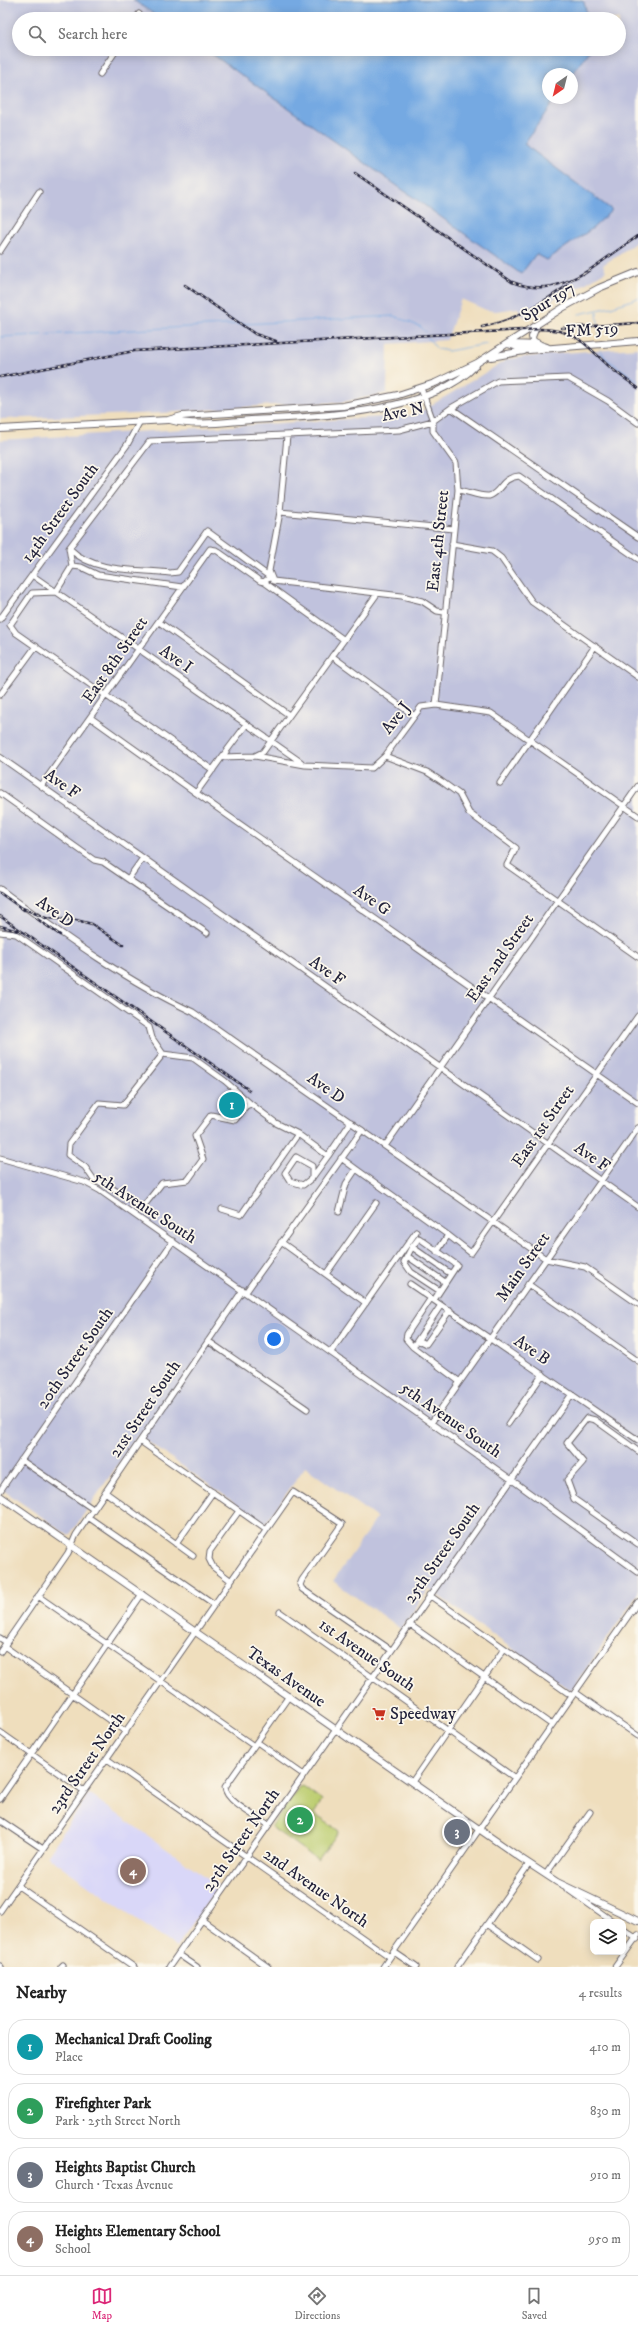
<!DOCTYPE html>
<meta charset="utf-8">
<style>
:root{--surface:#fff;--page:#f6f6f6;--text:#222;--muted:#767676;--line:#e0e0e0;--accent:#db2777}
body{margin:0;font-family:"IM FELL DW Pica",serif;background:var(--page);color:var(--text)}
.controls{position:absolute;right:12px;bottom:12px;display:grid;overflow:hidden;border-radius:8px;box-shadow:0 2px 10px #0003}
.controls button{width:36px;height:36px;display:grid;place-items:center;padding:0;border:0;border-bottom:1px solid var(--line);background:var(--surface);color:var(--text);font:20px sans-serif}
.compass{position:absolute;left:542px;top:68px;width:36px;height:36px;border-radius:50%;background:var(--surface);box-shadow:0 2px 10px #0003;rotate:215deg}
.you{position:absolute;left:274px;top:1339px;width:14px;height:14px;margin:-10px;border:3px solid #fff;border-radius:50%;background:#1a73e8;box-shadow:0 0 0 6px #1a73e833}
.badge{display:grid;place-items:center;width:26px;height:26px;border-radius:50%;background:var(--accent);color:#fff;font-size:13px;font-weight:700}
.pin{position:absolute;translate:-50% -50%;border:2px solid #fff;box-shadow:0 1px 4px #0006}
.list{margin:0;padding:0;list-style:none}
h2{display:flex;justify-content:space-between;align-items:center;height:52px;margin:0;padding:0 16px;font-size:17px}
h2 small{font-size:13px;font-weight:400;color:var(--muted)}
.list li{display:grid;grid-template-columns:26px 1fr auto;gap:12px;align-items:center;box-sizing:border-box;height:56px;margin:0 8px 8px;padding:0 8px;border:1px solid var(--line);border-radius:16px}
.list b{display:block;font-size:15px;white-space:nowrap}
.list p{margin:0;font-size:13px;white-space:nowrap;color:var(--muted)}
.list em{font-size:13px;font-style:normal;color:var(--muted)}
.icon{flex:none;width:22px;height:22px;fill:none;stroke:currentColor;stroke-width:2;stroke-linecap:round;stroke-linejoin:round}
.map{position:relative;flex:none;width:638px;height:1967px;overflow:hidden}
.search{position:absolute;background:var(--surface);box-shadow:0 2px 10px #0003;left:12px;right:12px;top:12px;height:44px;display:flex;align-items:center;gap:10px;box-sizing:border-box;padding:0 14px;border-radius:22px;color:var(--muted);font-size:15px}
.sheet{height:308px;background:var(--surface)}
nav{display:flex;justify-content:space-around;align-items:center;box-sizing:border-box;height:56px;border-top:1px solid var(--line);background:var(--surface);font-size:11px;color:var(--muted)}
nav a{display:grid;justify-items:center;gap:2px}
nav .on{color:var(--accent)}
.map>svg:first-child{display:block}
.built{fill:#d9d7f8}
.industrial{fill:#c0c2dd}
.green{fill:#bdce71;stroke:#707856}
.water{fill:#75a9e2;stroke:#4c668e}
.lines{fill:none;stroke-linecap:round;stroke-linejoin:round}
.stream{stroke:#75a9e2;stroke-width:1}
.minor-casing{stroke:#6a6468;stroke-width:7}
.major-casing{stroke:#6a6468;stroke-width:8}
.minor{stroke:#fff;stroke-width:5}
.major{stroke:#fff;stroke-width:6}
.rail-casing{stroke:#22223b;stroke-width:2.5}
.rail{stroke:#fbf7ec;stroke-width:1;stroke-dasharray:3;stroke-linecap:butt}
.labels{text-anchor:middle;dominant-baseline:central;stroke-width:3.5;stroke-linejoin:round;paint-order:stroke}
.street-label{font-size:17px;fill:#22223b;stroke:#fbf7ec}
.poi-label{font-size:17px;fill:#22223b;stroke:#fbf7ec;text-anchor:start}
</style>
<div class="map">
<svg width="638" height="1967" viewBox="0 0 638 1967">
<rect width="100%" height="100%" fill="#fbf7ec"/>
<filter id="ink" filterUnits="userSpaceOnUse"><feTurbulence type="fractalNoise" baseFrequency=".025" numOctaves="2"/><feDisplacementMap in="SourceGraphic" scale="8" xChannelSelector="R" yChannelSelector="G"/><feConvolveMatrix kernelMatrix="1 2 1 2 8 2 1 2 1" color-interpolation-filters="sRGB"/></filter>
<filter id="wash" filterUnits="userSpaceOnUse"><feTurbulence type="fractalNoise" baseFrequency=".012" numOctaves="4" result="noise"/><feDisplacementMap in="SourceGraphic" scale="16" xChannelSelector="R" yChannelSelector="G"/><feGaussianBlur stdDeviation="0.9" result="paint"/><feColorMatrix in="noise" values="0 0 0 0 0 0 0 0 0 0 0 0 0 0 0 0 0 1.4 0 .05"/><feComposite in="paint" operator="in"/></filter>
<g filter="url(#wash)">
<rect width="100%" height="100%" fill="#efdebd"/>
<path class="built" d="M89,1794L219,1886L176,1947L47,1856Z"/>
<path class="industrial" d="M0,0H133L161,19H19V49H205L261,87L536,253L612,210L524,144L556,98H572V75L590,49H619V19H588L584,2L580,0H638V241L603,265L606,271L573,291L561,294L530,315L524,317L518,308L496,311L486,310L461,299L447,340L388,344L387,393L343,402L273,405L162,413L0,419Z
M638,348V1594L571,1691L429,1589L401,1629L333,1581L377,1518L305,1467L265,1524L138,1435L69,1536L0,1488V440L415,415L508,359L561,353Z"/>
<path class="green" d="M303,1786L322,1800L314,1814L339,1831L318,1860L271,1827L299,1787Z"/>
<path class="water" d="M133,0H580L584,2L588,19H161Z
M205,49H590L572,75L548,74V98H556L524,144L612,210L593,228L547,260L536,254L521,274Z"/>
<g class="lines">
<path class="stream" d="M597,312L598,323
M579,314L611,307L638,298
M599,329V337
M0,337L394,316L421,327L426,332
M428,338L437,349L448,351L487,344
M600,349L605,358L638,381"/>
</g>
</g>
<g filter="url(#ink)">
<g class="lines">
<g class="minor-casing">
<path id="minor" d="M136,19L139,14
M100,74L117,49
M0,251L39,192
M421,388L433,421V431L456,463L458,490L436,705
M451,408L638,537
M287,436L280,512L269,571L273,581L402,596L422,601L437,611L444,612
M458,490C468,491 479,497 489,496C501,493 500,478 519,476L638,559
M280,512L454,529
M452,544L492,551L501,558L532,602L638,677
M70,549C94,573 137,569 170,573L178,572L207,531L270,577L264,582L343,639
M72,566L81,567L98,575L182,587
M32,575L301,762
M0,619L127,445L140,421
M159,622L289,715
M332,656L413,715
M0,695L36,646
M91,718L227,815L638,1103
M255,756L263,752L377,594
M385,756L427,772L441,781L459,794L469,813L516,848L507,865L638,957
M0,757L638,1207
M222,757L246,725
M213,770L16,633L10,625L32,593L56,592L72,566L69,548L150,441L399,430L433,421L451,408L498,381L568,378L608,401L638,423
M500,783L595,646
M41,786L210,549L216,550L260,581L264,582
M0,793L94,860L103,862L207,933
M196,793L222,757L255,756L305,765L372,768L385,756L421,707L436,705L491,713L638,816
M128,879L143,858
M0,889C62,934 124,980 193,1012L546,1259L585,1267L638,1304
M0,932L16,934L149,1027L152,1038L163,1054
M251,1104L225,1081L193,1058L163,1054L123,1105L99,1103L69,1144L68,1155L85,1167L94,1180L107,1185L142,1208L162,1183L188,1180L203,1159L195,1136L211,1115L235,1120L246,1106L251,1104L276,1123L298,1134
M385,1146L638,786
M0,1158L84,1182L99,1190L512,1480L638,1572
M341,1158L356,1169
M312,1178V1166L296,1157L285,1173L290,1181L303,1185L312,1178L328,1156
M222,1209L241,1215L298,1134L328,1156L351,1122
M339,1212L346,1184L356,1169L448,1235
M281,1242L366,1303
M412,1247L404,1262L411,1272L440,1291
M437,1252L448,1235L471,1253L638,1016
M407,1256L445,1282
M326,1274L376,1203
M410,1284L638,1440
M528,1284L638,1361
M246,1292L362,1130
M434,1300L457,1265L419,1238L412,1247L451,1274
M441,1305L413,1347L460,1382
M418,1340L426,1344L450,1310
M208,1341L307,1409
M413,1347L406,1339L407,1334L431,1298
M331,1352L416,1232
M431,1423L638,1128
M508,1424L543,1374
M140,1441L265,1529
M638,1451L595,1420L587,1418L567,1443L583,1462L567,1480L574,1499L638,1544
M21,1460L93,1509
M0,1491L173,1241
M105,1492L193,1556
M88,1517L214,1604
M176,1544L213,1492
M230,1580L213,1567L209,1559L210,1551L239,1511
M429,1595L572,1696
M38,1596L254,1746
M280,1612L515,1778
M409,1624L552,1725
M0,1638L6,1642
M4,1646L126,1732
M0,1652L68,1553L76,1535L243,1290
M575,1692L638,1736
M0,1732L84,1791
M257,1742L304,1775
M107,1759L390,1957
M412,1782L504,1649
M0,1799L142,1594
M0,1820L43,1849
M269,1825C257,1817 225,1801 225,1787L289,1696
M546,1874L590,1812
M18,1886L134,1967
M567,1889L614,1922
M0,1911L293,1492L342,1524L302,1580L300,1585L302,1589L391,1650
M202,1920L268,1967
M487,1924L538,1960
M623,1929L637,1939
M394,1952L416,1967
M178,1954L197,1967
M0,1966L1,1967
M61,1967L63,1965
M169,1967L572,1394
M383,1967L638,1602
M457,1967L529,1864
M615,1967L638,1935"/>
</g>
<g class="major-casing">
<path id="major" d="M536,327L532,337L533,341L539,344
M508,344L529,350L638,341
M509,344L541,345L547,347
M491,357L524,351
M170,420C195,427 225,422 251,420C314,417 431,414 476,365
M0,429L168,420L182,416L343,406L398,395L435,383L477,363L564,307L599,288L638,272
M0,1496L522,1859L557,1882L638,1921"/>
</g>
<use href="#minor" class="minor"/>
<use href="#major" class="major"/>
<g class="rail-casing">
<path id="rail" d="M355,173L512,282C541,293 563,286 589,270
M584,274L638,236
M185,285L255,334L276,341
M482,327C514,321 542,303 568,285
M562,328L638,323
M0,377L134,351L541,329C579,330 585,345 611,368C619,375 629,381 638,388
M0,893L24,910
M20,907L46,918L76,920L92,924L123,945
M0,916L249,1090
M36,918L60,935
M0,926L18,931"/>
</g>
<use href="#rail" class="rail"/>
</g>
</g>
<defs>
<g id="supermarket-bare" transform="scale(1.08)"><path d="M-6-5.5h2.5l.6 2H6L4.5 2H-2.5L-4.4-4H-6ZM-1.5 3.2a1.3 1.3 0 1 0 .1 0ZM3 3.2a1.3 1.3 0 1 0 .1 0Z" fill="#c8321e" stroke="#fbf7ec" stroke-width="2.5" paint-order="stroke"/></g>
</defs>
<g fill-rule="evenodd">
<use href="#supermarket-bare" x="379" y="1714"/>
</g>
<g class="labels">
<g class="street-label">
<text transform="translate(548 302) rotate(-31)">Spur 197</text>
<text transform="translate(592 330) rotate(-4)">FM 519</text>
<text transform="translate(403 412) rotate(-11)">Ave N</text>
<text transform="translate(60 513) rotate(-54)">14th Street South</text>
<text transform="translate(438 541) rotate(-84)">East 4th Street</text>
<text transform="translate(176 659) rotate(35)">Ave I</text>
<text transform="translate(115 660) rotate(-55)">East 8th Street</text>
<text transform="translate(396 718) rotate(-52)">Ave J</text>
<text transform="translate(62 784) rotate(35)">Ave F</text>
<text transform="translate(372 900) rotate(35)">Ave G</text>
<text transform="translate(55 912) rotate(35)">Ave D</text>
<text transform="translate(500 958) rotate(-55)">East 2nd Street</text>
<text transform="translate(327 971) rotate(35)">Ave F</text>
<text transform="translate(326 1088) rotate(35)">Ave D</text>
<text transform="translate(543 1126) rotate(-55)">East 1st Street</text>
<text transform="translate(592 1157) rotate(35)">Ave F</text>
<text transform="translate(145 1207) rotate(33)">5th Avenue South</text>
<text transform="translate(523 1267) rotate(-55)">Main Street</text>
<text transform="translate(532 1350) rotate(34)">Ave B</text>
<text transform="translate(75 1358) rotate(-55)">20th Street South</text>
<text transform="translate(145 1409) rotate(-56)">21st Street South</text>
<text transform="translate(451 1420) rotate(35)">5th Avenue South</text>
<text transform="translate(442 1553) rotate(-55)">25th Street South</text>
<text transform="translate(367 1655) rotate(35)">1st Avenue South</text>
<text transform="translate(286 1677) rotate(35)">Texas Avenue</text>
<text transform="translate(87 1763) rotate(-55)">23rd Street North</text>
<text transform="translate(241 1840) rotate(-55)">25th Street North</text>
<text transform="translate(316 1888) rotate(35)">2nd Avenue North</text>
</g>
<g class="poi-label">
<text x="390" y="1714">Speedway</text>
</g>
</g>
</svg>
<div class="controls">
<button><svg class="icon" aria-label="layers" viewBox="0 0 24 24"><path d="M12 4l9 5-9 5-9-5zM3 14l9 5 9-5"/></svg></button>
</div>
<svg class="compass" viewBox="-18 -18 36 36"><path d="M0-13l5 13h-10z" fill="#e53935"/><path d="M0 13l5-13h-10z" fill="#767676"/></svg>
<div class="you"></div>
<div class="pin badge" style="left:232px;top:1105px;background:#0f9aa8">1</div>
<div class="pin badge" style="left:300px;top:1820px;background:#2e9e5b">2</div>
<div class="pin badge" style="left:457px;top:1832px;background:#6b7280">3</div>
<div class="pin badge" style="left:133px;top:1871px;background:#8d6e63">4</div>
<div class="search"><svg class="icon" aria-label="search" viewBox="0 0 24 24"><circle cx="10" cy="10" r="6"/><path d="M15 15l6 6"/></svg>Search here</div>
</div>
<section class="sheet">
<h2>Nearby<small>4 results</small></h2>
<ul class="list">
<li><span class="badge" style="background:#0f9aa8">1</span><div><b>Mechanical Draft Cooling</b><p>Place</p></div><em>410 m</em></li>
<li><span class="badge" style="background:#2e9e5b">2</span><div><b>Firefighter Park</b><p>Park · 25th Street North</p></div><em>830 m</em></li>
<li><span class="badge" style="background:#6b7280">3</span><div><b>Heights Baptist Church</b><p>Church · Texas Avenue</p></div><em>910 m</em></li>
<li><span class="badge" style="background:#8d6e63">4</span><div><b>Heights Elementary School</b><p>School</p></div><em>950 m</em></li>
</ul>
</section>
<nav>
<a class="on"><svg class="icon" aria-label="map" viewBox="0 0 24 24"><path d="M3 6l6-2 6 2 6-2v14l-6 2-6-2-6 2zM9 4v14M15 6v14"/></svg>Map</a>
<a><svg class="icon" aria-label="directions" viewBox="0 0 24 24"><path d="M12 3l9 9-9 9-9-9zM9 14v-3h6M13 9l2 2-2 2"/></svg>Directions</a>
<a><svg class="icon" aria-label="saved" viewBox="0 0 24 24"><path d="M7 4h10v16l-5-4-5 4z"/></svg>Saved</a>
</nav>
